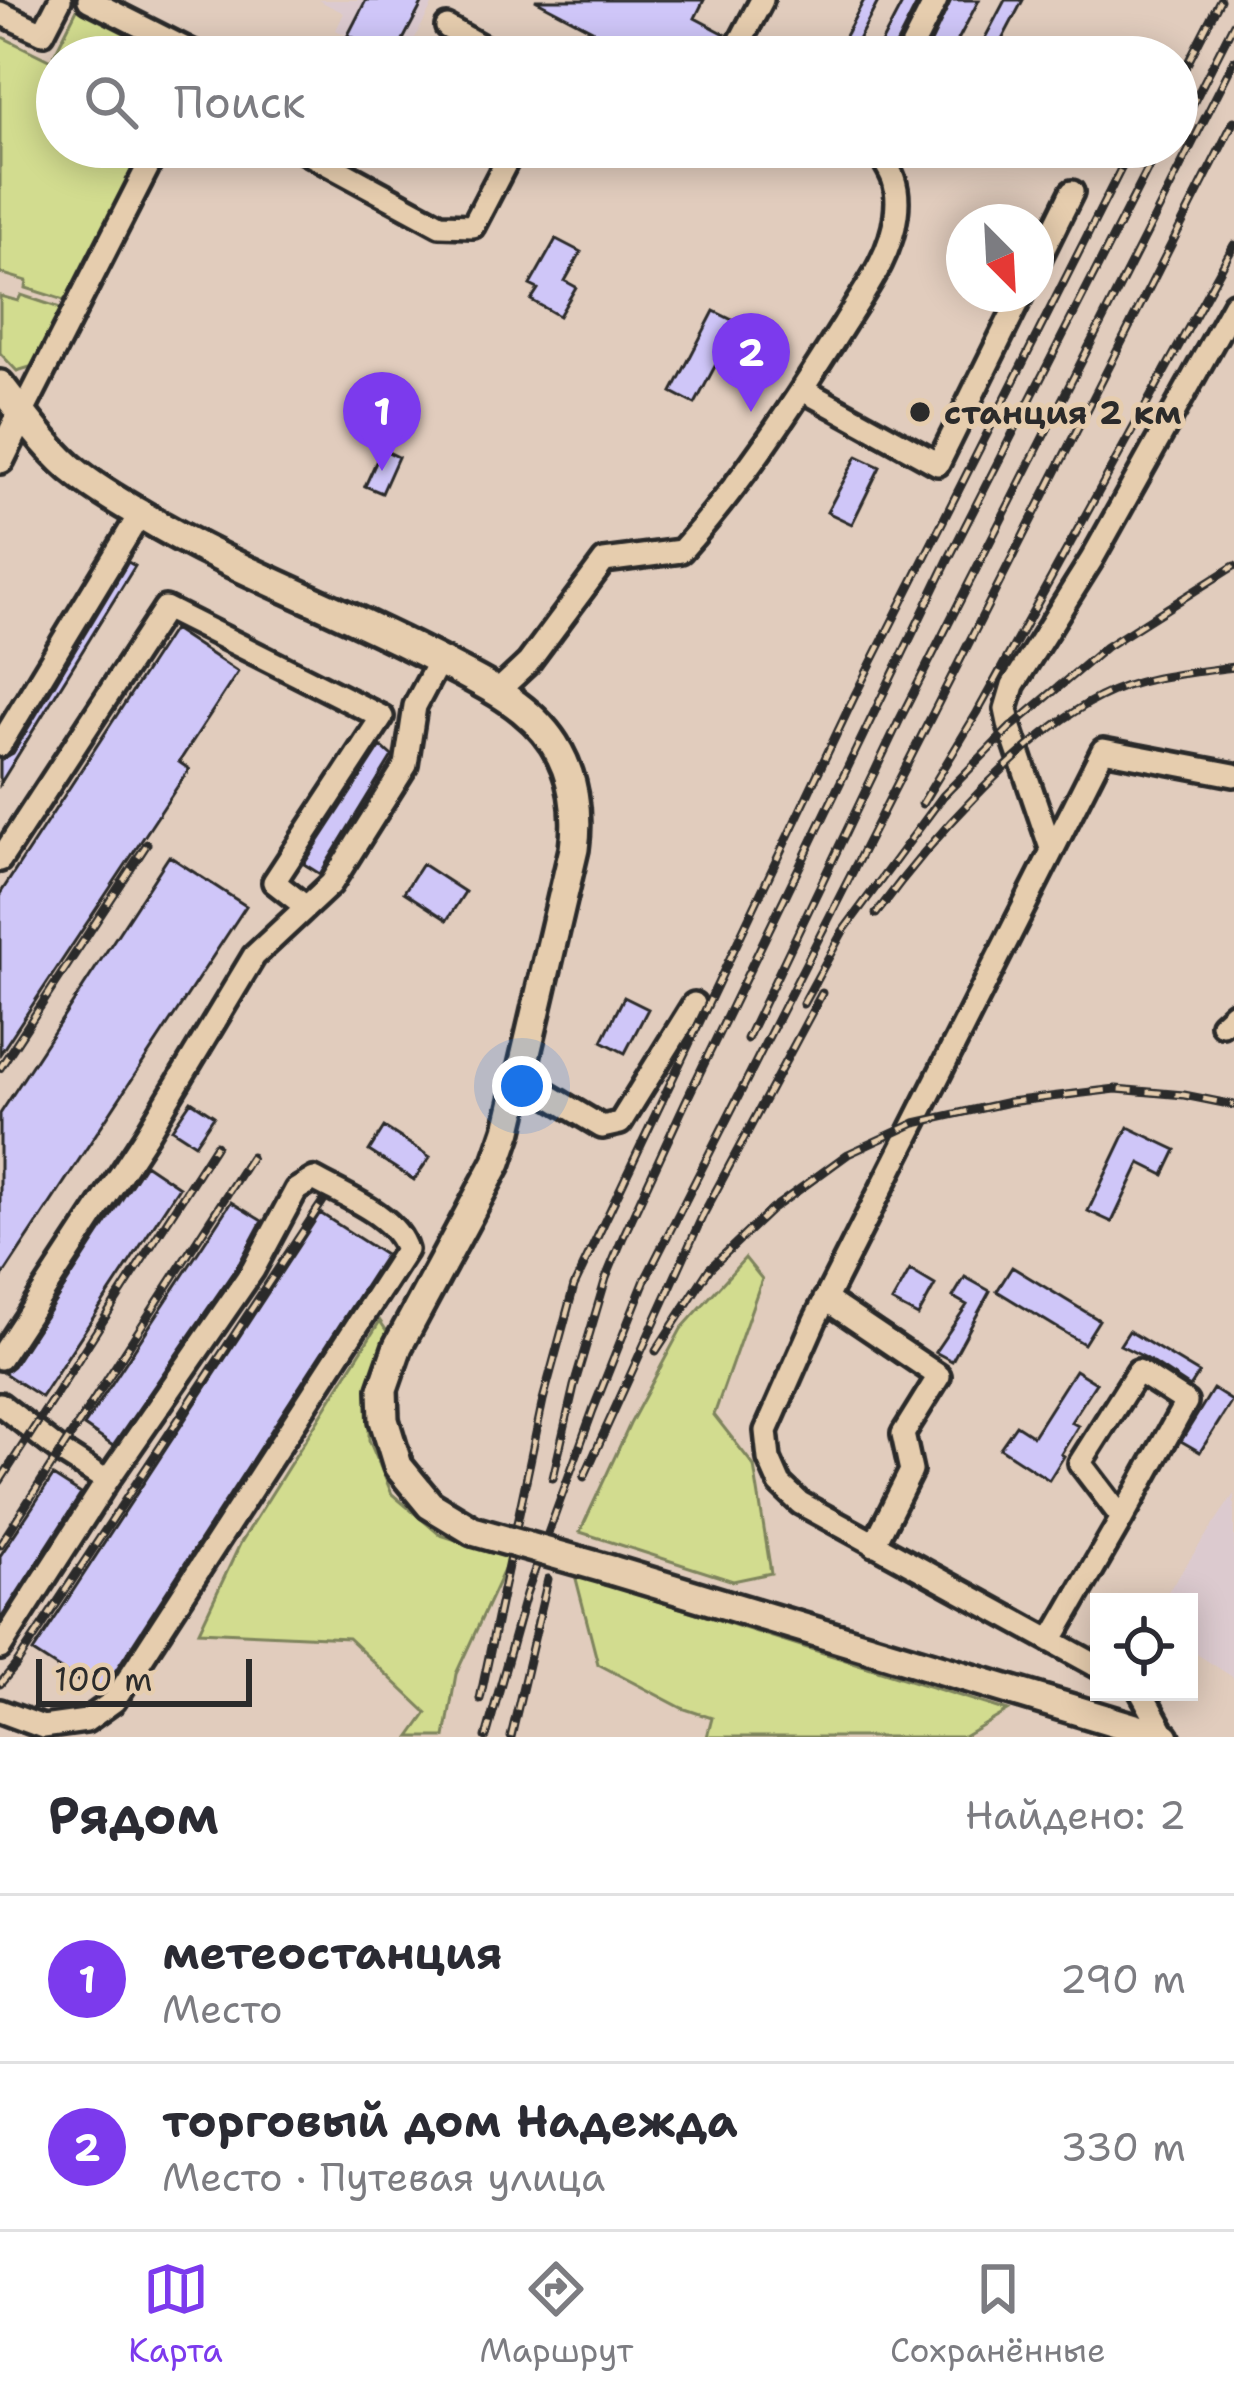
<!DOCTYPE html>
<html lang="ru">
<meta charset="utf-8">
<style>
:root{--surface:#fff;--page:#f2f2f3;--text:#2b2b33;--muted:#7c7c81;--line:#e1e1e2;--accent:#7c3aed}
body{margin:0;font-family:"Shantell Sans",sans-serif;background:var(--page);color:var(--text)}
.controls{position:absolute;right:36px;bottom:36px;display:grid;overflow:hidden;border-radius:0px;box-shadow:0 6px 30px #0003}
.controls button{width:108px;height:108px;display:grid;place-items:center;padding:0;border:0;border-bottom:3px solid var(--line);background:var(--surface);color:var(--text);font:60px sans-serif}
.compass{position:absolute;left:946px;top:204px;width:108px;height:108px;border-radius:50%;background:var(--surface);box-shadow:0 6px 30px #0003;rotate:156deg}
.scale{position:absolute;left:36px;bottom:30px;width:216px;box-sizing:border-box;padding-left:12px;border:6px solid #2b2b2b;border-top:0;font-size:33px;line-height:42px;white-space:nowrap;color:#2b2b2b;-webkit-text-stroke:9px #e6cdae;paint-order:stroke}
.you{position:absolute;left:522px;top:1086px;width:42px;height:42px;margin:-30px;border:9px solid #fff;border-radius:50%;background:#1a73e8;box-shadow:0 0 0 18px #1a73e833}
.badge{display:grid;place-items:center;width:78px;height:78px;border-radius:50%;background:var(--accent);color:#fff;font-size:39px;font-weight:700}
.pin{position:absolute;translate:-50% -99px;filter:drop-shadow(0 3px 6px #0008)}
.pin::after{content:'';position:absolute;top:63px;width:42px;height:36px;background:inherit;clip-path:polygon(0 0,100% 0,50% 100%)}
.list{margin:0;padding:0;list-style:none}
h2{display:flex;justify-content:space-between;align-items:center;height:156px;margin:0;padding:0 48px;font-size:51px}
h2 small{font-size:39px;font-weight:400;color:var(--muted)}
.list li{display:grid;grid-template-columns:78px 1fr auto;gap:36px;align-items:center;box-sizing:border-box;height:168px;padding:0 48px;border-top:3px solid var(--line)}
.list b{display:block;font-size:45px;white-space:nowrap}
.list p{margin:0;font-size:39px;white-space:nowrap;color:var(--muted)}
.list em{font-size:39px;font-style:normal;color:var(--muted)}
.icon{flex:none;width:66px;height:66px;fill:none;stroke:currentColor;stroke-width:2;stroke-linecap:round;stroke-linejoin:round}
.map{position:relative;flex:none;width:1234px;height:1737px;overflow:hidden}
.search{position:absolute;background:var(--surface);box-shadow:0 6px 30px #0003;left:36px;right:36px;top:36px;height:132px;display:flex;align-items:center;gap:30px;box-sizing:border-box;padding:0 42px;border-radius:66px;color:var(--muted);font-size:45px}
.sheet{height:492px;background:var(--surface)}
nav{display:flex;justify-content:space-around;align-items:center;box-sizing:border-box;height:168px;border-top:3px solid var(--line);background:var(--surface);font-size:33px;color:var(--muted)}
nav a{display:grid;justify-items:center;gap:6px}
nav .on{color:var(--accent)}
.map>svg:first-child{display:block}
.built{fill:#dccacf}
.green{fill:#d2dc8f;stroke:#7e845d;stroke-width:3}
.building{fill:#cfc6f8;stroke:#2b2b2b;stroke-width:3}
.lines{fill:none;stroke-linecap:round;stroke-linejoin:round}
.minor-casing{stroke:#2b2b2b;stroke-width:30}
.major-casing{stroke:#2b2b2b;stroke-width:36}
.minor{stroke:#e6cdae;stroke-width:21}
.major{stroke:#e6cdae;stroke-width:27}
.rail-casing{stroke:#2b2b2b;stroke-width:9}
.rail{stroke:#e6cdae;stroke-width:4.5;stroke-dasharray:14;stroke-linecap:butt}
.major-bridge-casing{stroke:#2b2b2b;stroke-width:36;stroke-linecap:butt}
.major-bridge{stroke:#e6cdae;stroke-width:27}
.poi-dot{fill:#2b2b2b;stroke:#e6cdae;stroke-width:4.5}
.labels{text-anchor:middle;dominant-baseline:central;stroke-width:10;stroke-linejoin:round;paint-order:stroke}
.poi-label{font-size:33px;font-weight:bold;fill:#2b2b2b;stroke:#e6cdae;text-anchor:start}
</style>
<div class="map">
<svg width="1234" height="1737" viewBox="0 0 1234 1737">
<rect width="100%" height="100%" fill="#e1ccbd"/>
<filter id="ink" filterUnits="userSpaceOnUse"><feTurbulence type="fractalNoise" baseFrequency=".00833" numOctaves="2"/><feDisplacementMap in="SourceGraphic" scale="24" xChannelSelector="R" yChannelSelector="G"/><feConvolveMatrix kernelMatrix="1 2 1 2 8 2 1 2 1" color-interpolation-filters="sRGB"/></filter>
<g filter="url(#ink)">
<path class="built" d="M318,0H435L405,57H387L336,30L344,13Z
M1234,1494V1678L1189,1649V1602H1161Z"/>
<path class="green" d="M79,5L180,57H57V147H149L70,302L26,288L27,281L0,273V36L51,61Z
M21,295L66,310L40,364L17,371L0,353V296L18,301Z
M745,1258L762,1279L714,1415L754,1466L771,1573L733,1581L580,1532L630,1424L681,1329Z
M380,1321L390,1336L369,1385V1440L392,1494L440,1535L510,1557L456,1674L445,1737H410L427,1713L348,1638L199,1631L240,1544Z
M575,1575L1008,1711L964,1737H707L712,1718L682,1708L598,1664Z"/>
<path class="building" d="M366,0H424L394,57L348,35Z
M535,0H704L695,18L725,34L713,57H615L586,42L592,30Z
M864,0H879L849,57H834Z
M904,0H919L890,57H874Z
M951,0H979L949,57H924Z
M1005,0H1023L993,57H975Z
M556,239L581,252L565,281L576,287L559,316L531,300L538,289L530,285Z
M714,311L738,323L695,404L672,392Z
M382,449L398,457L382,493L365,486Z
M857,456L880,467L852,524L827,512Z
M128,562L135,566L0,784V760L13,753Z
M173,629L238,672L179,762L189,769L0,1054V894Z
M381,746L392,756L320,874L304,864Z
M169,856L246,906L0,1280V1114Z
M422,864L465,892L447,920L404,892Z
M624,997L648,1009L625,1053L602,1041Z
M191,1101L214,1116L195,1144L172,1129Z
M384,1127L430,1157L414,1180L369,1151Z
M1128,1127L1176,1150L1164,1175L1140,1163L1112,1222L1088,1211Z
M145,1164L179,1187L41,1397L4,1373L13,1366Z
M231,1202L262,1221L240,1262L113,1446L84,1426Z
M320,1213L385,1255L103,1690L98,1694L33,1652Z
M1012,1267L1099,1320L1084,1344L997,1291Z
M910,1270L935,1285L918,1316L892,1302Z
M965,1277L990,1291L952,1361L935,1352L967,1305L953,1297Z
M1129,1331L1199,1373L1190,1387L1146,1358L1120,1345Z
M1075,1370L1096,1383L1071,1422L1078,1426L1061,1454L1064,1456L1049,1480L1000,1448L1016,1425L1033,1436Z
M1213,1389L1232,1401L1200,1452L1181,1441Z
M53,1476L81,1494L0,1620V1556Z"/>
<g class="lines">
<g class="minor-casing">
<path id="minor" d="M89,0L202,57
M0,13L43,33L60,0
M447,27L500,57
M732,57L762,0
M907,57L936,0
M296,147L440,225L473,226L514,147
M1036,265L1072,192
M803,390L938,464L1022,294
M22,414L158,147
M497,692L528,663L604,561L681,551C743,482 795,402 844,324C865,290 891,256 896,215C900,184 892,172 875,147
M0,745L140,514
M1052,851L1010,728L1006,709L1013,685L1092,559L1234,304
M0,860L165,608L382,717L274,882L306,907
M1222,1024L1234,1013
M521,1079L602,1127L620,1123L694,1004
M825,1299L939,1376L903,1434L911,1471L874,1545
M0,1358L147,1134L254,956L331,884L406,765L415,706L439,661
M0,1404L60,1451L107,1481
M1051,1641L1122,1518L1080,1463L1138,1371L1186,1402L1122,1518
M0,1648L107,1481L253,1270L296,1190L314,1179C344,1196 396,1215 406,1250L114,1701L86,1721L43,1727L0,1711
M1099,1667L800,1503L780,1484L769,1459L766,1431L815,1320L1103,750L1234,775
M1141,1692L1166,1737"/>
</g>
<g class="major-casing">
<path id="major" d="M0,385C21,412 51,454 78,474C97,489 119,502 140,514C234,571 339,608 436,659C478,681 527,702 554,744C574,775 579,813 574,849L508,1130L497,1162L398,1346L383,1389L384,1420L398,1466L430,1505L473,1531
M0,459L22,414
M611,1570L1165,1737"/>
</g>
<use href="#minor" class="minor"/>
<use href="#major" class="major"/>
<g class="rail-casing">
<path id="rail" d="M1177,84L1220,0
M1177,135L1234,23
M922,804L977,713L1234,245
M876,914C928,843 1022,736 1100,697C1141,676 1189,673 1234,667
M803,1004L843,931L943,796L1010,728L1106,647L1234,566
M747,1039L899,721L1234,61
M0,1068L147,844
M656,1351L710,1268L771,1210L848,1154L915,1123L1009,1102L1116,1089L1184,1095L1234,1105
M584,1477L703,1215L822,993
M553,1478L574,1386L606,1278L623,1237L686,1101L950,556L1159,147
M0,1481L216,1145
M0,1545L251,1157
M0,1684L16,1665L323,1201
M480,1699L543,1400L574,1286L856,693L1132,147
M486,1737L526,1594L593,1410L645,1280L1234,121
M511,1737L548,1579"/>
</g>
<use href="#rail" class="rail"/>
<g class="major-bridge-casing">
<path id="major-bridge" d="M473,1531L611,1570"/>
</g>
<use href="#major-bridge" class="major-bridge"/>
</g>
</g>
<circle class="poi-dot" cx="920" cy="412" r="12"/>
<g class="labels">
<g class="poi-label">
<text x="944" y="412">станция 2 км</text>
</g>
</g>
</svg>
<div class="controls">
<button><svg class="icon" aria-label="locate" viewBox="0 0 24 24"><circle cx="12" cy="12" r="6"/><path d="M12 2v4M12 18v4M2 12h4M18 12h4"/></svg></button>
</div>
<svg class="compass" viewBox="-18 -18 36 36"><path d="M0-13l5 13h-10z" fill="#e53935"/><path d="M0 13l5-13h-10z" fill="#7c7c81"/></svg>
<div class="scale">100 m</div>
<div class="you"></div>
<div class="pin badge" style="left:382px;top:471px">1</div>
<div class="pin badge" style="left:751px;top:412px">2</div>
<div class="search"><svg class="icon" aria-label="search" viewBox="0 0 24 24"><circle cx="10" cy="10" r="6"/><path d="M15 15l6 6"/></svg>Поиск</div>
</div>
<section class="sheet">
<h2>Рядом<small>Найдено: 2</small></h2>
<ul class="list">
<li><span class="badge">1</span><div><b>метеостанция</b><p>Место</p></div><em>290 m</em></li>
<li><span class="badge">2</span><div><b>торговый дом Надежда</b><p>Место · Путевая улица</p></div><em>330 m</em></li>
</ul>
</section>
<nav>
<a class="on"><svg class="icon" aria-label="map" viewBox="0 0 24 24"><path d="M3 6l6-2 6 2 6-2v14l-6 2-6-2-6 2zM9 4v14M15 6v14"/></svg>Карта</a>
<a><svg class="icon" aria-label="directions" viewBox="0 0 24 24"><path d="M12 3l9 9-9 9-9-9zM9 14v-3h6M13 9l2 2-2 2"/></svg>Маршрут</a>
<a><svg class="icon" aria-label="saved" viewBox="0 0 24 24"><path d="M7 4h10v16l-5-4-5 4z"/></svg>Сохранённые</a>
</nav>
